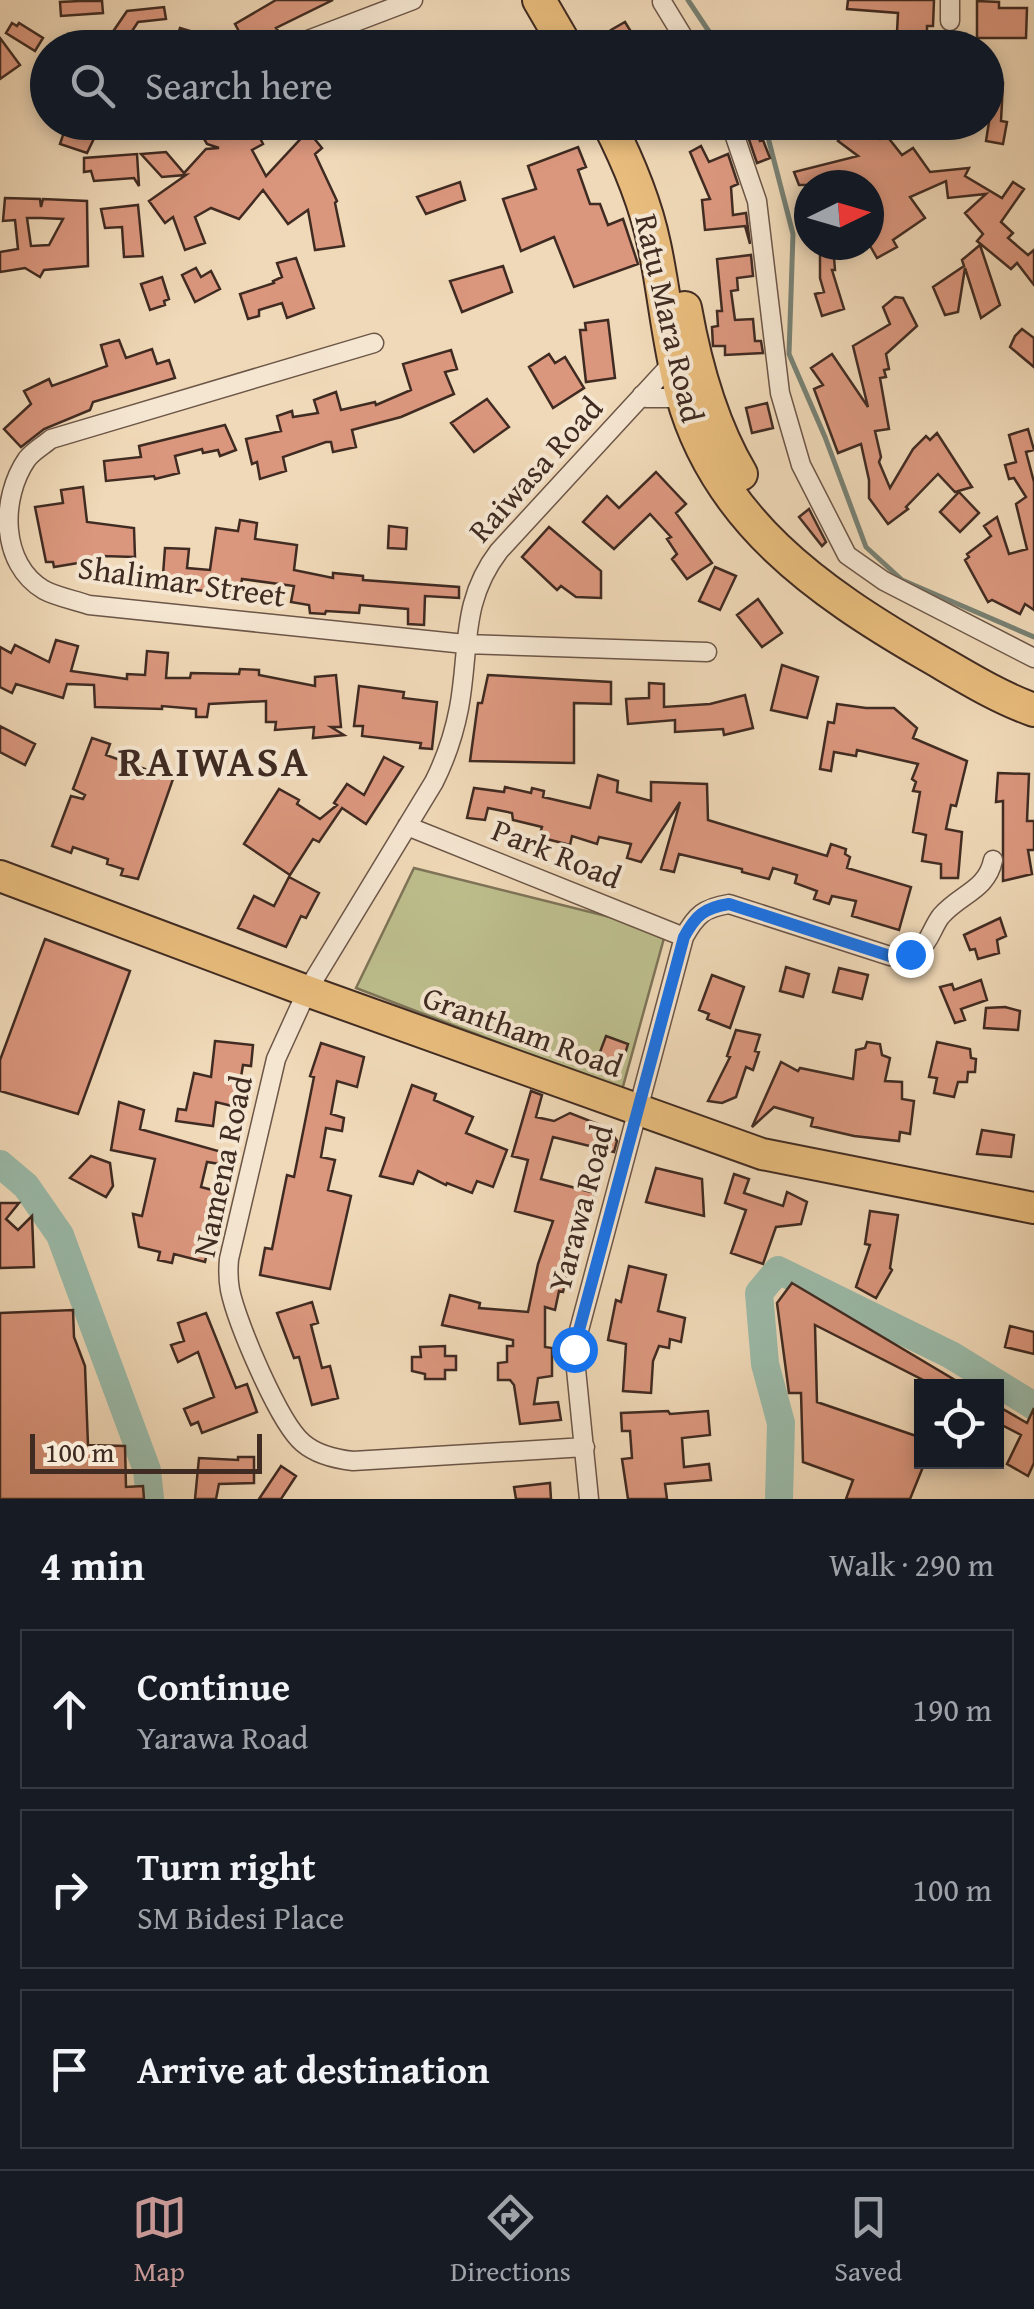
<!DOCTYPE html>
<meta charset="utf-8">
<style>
:root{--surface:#171b24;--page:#20242c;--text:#f1f3f6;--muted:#9ea1a6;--line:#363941;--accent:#c59692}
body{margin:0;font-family:"Gentium Book Plus",serif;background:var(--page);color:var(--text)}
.controls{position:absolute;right:30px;bottom:30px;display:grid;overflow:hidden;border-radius:0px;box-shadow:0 5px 15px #0003}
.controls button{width:90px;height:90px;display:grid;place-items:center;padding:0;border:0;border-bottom:2px solid var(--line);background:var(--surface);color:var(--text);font:50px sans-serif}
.compass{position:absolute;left:794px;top:170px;width:90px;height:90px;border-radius:50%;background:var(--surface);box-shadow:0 5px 15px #0003;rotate:85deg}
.scale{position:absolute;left:30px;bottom:25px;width:232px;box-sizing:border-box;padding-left:10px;border:5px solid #402b22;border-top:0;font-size:28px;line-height:35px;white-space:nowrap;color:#402b22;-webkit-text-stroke:8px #f5e6d1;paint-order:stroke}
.stop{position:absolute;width:30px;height:30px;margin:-22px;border:8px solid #1a73e8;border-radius:50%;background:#fff}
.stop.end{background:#1a73e8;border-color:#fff;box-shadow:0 2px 10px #0008}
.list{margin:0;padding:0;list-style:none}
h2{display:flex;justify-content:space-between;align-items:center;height:130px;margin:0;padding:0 40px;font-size:42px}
h2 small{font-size:32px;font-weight:400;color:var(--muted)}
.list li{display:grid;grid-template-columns:65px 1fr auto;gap:30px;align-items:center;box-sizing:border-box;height:160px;margin:0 20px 20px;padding:0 20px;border:2px solid var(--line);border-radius:0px}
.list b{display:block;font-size:38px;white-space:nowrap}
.list p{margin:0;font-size:32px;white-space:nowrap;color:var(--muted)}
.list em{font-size:32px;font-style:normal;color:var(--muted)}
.icon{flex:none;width:55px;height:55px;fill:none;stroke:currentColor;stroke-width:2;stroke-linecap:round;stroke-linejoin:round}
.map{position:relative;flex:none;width:1034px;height:1499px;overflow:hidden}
.search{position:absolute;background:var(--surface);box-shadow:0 5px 15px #0003;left:30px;right:30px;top:30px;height:110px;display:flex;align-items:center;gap:25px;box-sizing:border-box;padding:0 35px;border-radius:55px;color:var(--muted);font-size:38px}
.sheet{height:670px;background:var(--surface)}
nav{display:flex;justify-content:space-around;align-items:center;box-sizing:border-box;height:140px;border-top:2px solid var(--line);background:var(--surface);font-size:28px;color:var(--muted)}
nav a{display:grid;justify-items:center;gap:5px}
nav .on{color:var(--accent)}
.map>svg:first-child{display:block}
.green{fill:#bdbe8d;stroke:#7e7458;stroke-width:2.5}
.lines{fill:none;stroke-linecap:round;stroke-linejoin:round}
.stream{stroke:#778174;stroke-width:5}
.river{stroke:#9bbbaa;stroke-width:28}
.building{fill:#db977e;stroke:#402b22;stroke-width:2.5;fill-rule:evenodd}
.street-casing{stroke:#6c5648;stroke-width:21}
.primary-casing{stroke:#402b22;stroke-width:34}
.highway-casing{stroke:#402b22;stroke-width:36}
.street{stroke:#f5e6d1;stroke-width:18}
.primary{stroke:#e8bc7c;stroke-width:30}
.highway{stroke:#e8bc7c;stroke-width:32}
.route{stroke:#1a73e8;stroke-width:12}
.labels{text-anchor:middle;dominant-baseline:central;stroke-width:8;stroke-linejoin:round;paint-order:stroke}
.street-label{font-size:32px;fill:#402b22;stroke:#f5e6d1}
.district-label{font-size:42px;font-weight:bold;letter-spacing:2.5px;fill:#402b22;stroke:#f5e6d1}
</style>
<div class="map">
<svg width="1034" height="1499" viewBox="0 0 1034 1499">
<rect width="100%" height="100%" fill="#f0d9b8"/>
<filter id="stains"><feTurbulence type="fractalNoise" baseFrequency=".002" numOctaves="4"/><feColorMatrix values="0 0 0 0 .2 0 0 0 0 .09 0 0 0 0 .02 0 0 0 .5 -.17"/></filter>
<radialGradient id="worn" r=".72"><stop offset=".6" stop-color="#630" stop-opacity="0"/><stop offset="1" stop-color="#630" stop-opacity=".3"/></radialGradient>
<path class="green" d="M414,868L666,931L622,1090L356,988Z"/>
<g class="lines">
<path class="stream" d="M688,0L720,48
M764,122L793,234L789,354L825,437L866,547L902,580L1034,637"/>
<path class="river" d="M0,1164L26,1186L60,1235L147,1470L150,1499
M779,1499L781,1423L765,1364L759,1293L778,1270L951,1355L1034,1406"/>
</g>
<path class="building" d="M276,0H333L276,28L279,32L250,48H232L242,37L235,24Z
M848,0H934L933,26H927V32H897L898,13L847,9Z
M80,1H102L103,13L61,16L60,2Z
M977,1L999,2V8H1027L1026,38H977Z
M164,7L166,19L138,22L123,45L110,36L127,11Z
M625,22L641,48H621L611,30Z
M12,23L17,26L19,23L43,38L35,51L6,33Z
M180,28L207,36L204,48L175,43Z
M0,38L20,65L0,79Z
M986,83H1003L1001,121L1007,122L1003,144L986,141L992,103H986Z
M75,122H102L87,153L60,144L64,132L70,134Z
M194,122H252L263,144L252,150L266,176L308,131L322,148L315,154L337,201L335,203L344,246L315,250L308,210L288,224L263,190L239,219L211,208L195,217L205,243L185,250L173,217L165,223L149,201L186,175L162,177L141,154L166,152L184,173L206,149L219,148L207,144Z
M743,122H750L760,141L763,140L770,158L757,163Z
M853,122H859L880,139L886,135L902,155L913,148L930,172L969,168L965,176L1002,198L1013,182L1024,189L1001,222L1013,233L1008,238L1028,255L1034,250V285L1017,263L1011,269L977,241L983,234L965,213L986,194L948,198L946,181L910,197L925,218L893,240L897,247L877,258L869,244V185H799L794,172L858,156L838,141Z
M701,146L709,162L728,154L738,184L731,187L733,215L746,213L750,244L745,226L705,230L702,200L710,199L690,152Z
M578,147L586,167L578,170L590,204H600L608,225L623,219L638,264L574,287L554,237L521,251L503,199L536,189L528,166Z
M137,154L139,186L134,178L94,181L91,171L84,172V158Z
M460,182L465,200L426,214L417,197Z
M5,198L40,199L41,207L43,199L87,201L88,266L44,270L40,277L25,268L0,272V252L18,249L15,220L3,221ZM27,218H41L63,219L49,245L31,246Z
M138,205L143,256L124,257L122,227L105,228L101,209Z
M820,245H833L835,270H832L844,309L822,316L815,294L824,292L820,278Z
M980,245L1000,305L981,318L965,268L958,312L945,315L933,287L964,266L962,260Z
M751,255L753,276L737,278L738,290L731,291L735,320L753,319L755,341H761L763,353L725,355V346H713L712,327L718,326L717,311H722L717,259Z
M296,258L314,308L287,318L282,303L259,310V316L248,319L240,294L274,283L273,281L282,277L277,263Z
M503,266L512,292L462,312L450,281Z
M196,268L201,277L211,271L220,289L195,302L182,275Z
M162,277L169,299L164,301L165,305L150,310L141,284Z
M895,297L903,298L917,326L886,354L889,369L884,370L886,377L880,378L889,429L875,431L881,457L879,462L890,488L913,449L926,436L930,440L937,433L972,487L955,492L938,474L906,507L908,509L888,524L869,498V480L861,444L838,453L814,389L823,385L811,368L832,354L868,407L853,346L890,324L883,307Z
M608,320L615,378L586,382L580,330H586L585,323Z
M1022,329L1034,338V367L1010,347L1015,336Z
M119,340L126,358L152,349L157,364L169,360L175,378L93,402L90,410L44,429L21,447L4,429L31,404L24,391L49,379L52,386L107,366L101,345Z
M451,350L457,369L445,372L454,394L401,417L352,430L356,447L333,452L331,442H326L283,457L286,471L260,479L257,462L252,464L246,439L281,431L277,416L292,411L293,417L318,413L314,400L336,392L341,410L375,402L376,405L411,390L403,364Z
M549,354L555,363L565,357L584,388L553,408L529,367Z
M487,399L509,427L474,452L451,423Z
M767,403L773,428L752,433L746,408Z
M225,425L236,450L220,456L218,450L203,453L202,449L175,456L179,473L155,479L154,476L106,481L104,461L141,457L139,446Z
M1028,429L1034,450L1026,452L1034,482V610L1025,604L1020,614L992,600L988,602L965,560L969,557L967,554L991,536L984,526L997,517L1009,554L1027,549L1016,504L1026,497L1014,478L1009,479L1005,465L1016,462L1009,435Z
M656,472L686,504L676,513L712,563L687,579L672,559L677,554L667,539L671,537L650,514L614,549L583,522L607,496L619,508Z
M83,487L87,522L134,528L135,557L102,556V565L78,563L54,567L53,562H46L35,507L63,503L61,490Z
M959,492L979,513L960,532L940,512Z
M809,509L826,542L822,546L799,517Z
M240,520L257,523L255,539L297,545L294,570L333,578V573L363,576V580L459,587V598L425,596L424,625L408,624V609L360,605L359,613L326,611L325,614L310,613L309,605L291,602L294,586L242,579L240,593L162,588L165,548L189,549L187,568L210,570L216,528L238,531Z
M389,526L407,528L406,549L388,548Z
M549,527L601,571V598L576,597L561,586L557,590L522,557Z
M715,567L736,576L720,610L699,601Z
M758,599L782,633L762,647L737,615Z
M56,640L78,646L71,671L127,679V674L145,675L147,651L168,653L166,678H190L191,673L239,674L240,669L259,670V675L315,686V677L336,675L341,727H331L344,735L313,738L314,727L275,730L276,722H266V701L209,704L207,717H196V709L162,706V709L95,707L94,685L67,684L63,698L16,684L12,693L0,687V647L11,653L15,645L49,662Z
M782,665L818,677L807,718L771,710Z
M488,675L611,682V704L574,703V763L470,761L478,703H482Z
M649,683L664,684V707L710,704L745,695L753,728L724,735L723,729L675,732V720L628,724L626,699L649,698Z
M359,686L404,692L403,698L437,702L432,749L420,748L421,743L362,736L363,726H354Z
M837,704L866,708H894L917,728L913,738L967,761L956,806L951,805L946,829L962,832L958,878H941V864L922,861L926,835L913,832L920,792L913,791L916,782L912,779L918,764L857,750L856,756L834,752L831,771L820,769L828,722L834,723Z
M0,726L35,744L25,765L0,752Z
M92,738L110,744L106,755L173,779L138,879L121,875L123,869L107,864L108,859L73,847L71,853L52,846L71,796L83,799L85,795L73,789Z
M384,757L403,767L366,824L342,808L319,842L313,839L290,875L244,844L279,789L299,800L297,804L320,819L337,805L334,803L347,784L364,795Z
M998,773L1029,774L1027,821H1034V850H1028L1032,874L1003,881V801L996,802Z
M598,775L618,781L617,792L651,801V782L707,784L708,820L827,856L831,844L846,849L845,854L850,857L847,868L911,887L899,930L852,916L856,901L832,896L829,904L814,899L817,891L795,883L797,875L773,868L769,879L742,872V869L679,854L674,872L661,869L680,802L641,862L627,858L631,844L599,837L597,844L572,836L570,845L539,837L542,827L513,820L512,813L488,808L485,820L467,818L474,788L504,792L505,787L531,793L532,788L544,791L543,797L590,808Z
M289,877L319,893L306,918L301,916L286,947L238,928L254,896L274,906Z
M1000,918L1006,936L997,940L999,953L978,959L975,949L970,950L964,935Z
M45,939L130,971L78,1114L0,1091V1060Z
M786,967L809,974L803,997L780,991Z
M839,968L868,975L862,999L833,992Z
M712,975L744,987L730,1028L707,1019L709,1014L699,1010Z
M981,980L987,1000L961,1009L965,1020L955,1023L940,987L952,984L954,990Z
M1005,1007L1020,1011L1018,1030L984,1028L986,1008Z
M736,1030L760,1035L755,1051L759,1052L753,1070L746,1067L736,1097L722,1103L708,1101L730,1057L727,1056Z
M606,1036L628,1044L621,1067L597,1060Z
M215,1041L253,1045L251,1066L243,1065L236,1107L216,1102L213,1126L176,1121L178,1109L186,1110L194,1073L211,1077Z
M867,1042L880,1044L882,1055L890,1058L885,1081L902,1082V1099L914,1101L910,1134L900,1132L899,1141L854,1136L811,1126L813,1118L774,1107L752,1127L781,1062L798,1071L800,1068L853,1079L856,1050L865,1048Z
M937,1042L970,1049L971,1058L976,1059L975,1072H968L967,1082H958L954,1097L934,1093L937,1078L929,1077Z
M321,1043L364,1057L357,1087L337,1081L331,1114L344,1118L342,1131L326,1128L321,1157L335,1160L328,1190L351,1196L330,1289L260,1275L265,1248L272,1249L287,1175L294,1177L314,1077L310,1076Z
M412,1085L436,1094L434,1100L473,1117L466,1133L507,1150L493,1187L477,1181L472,1193L447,1183L446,1185L418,1171L413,1184L380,1176Z
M531,1091L542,1095L536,1117L554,1121L570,1113L608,1128L617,1141L614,1152L553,1137L541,1179L595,1193L586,1229L578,1227L563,1292L559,1291L555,1310L545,1307V1347L552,1348V1376L538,1378L534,1404L558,1402L561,1420L520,1424L514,1385L510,1380H498V1363L507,1362V1346H513V1340L442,1325L450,1295L480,1303L479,1308L528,1312L538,1264L553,1221L515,1211L528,1160L512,1156Z
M119,1102L144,1110L140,1129L229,1154L226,1165L207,1162L201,1187L220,1192L205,1262L174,1254L172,1263L158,1260L160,1252L139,1247L133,1214L142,1216L155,1159L111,1150Z
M982,1130L1014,1135L1011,1157L977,1154Z
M91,1156L110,1163L113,1186L106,1197L70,1178Z
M656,1168L702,1179L704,1216L646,1202Z
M734,1174L749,1179L744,1193L783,1206L787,1192L807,1202L801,1224L776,1227L763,1264L731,1253L746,1210L725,1203Z
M0,1203H19L6,1219L18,1230L32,1216L34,1267L0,1268Z
M870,1211L898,1215L890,1268L892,1270L876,1298L856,1287L870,1245L865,1244Z
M629,1266L666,1275L658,1311L685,1318L681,1342L670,1339L669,1348L659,1346L653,1361L651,1393L623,1391L626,1344L608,1340L616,1300L621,1302Z
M792,1283L965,1386H935L815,1325L817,1402L922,1438V1462H925L910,1499H846L853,1480L803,1462L801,1393H789L777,1303Z
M312,1302L318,1323L311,1325L322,1368L330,1366L338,1398L312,1405L299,1357L294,1358L277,1313Z
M73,1310L74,1337L85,1366L88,1445L125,1446L126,1487L143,1486L144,1499H0V1313Z
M206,1313L236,1388L247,1384L257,1412L202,1433L198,1422L191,1425L184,1409L214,1397L198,1352L178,1362L171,1345L184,1341L178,1323Z
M1010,1326L1034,1332V1354L1005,1347Z
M445,1346V1356H456V1370H445V1379H425V1374L412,1371V1357H421L420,1347Z
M996,1405L1027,1423L1034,1408V1463L1028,1476L1007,1464L1021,1435L996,1422Z
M668,1411L670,1414L708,1411L710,1435L682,1438L684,1467L709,1464L711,1480L665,1484L667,1499H628L622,1459L632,1458L630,1431H622L621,1413Z
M238,1457H254V1483L219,1484L216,1499H195L199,1458L238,1460Z
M281,1466L296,1476L281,1499H259Z
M550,1483L551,1499H516L514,1487Z"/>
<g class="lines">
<g class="street-casing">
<path id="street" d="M662,2L690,48
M950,21V0
M287,48L413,0
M730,122L757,201L780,393L801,465L847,555L884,581L1034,658
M374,343L51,439C44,445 33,451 27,459C0,498 0,564 44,590C57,597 75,600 89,605L465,644L707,652
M642,395L647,398H683
M407,826L684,937
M585,1447L353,1461C335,1459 317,1455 303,1443C279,1423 237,1323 230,1290C228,1279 228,1270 229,1259L276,1059L307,991L434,782C446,758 454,734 459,708C470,649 460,602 499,551L674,361
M589,1499L574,1349L684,937C696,915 704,908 729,904L890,956C900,955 912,956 920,949C930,941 933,926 941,916C960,894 987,890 993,860"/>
</g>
<g class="primary-casing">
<path id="primary" d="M0,876L307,991L762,1154L1034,1208"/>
</g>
<g class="highway-casing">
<path id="highway" d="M539,0L567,48
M608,122C628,161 645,201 654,244C665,294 668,344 682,394C716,520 819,592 926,654C961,674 995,696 1034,710
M685,308C695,364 712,425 741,474"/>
</g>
<use href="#street" class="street"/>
<use href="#primary" class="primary"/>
<use href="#highway" class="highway"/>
</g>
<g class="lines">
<path class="route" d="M574,1349L684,937C696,915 704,908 729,904L890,956L910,954"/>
</g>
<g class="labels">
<g class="street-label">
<text transform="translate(670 318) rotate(77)">Ratu Mara Road</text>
<text transform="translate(535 469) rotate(-48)">Raiwasa Road</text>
<text transform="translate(182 581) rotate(8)">Shalimar Street</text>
<text transform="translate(557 853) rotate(22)">Park Road</text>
<text transform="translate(523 1031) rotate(20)">Grantham Road</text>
<text transform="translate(222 1166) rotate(-78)">Namena Road</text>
<text transform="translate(580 1208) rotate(-75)">Yarawa Road</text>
</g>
<g class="district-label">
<text x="214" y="760">RAIWASA</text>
</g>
</g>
<rect width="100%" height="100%" filter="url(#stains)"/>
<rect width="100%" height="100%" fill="url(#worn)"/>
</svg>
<div class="controls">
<button><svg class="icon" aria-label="locate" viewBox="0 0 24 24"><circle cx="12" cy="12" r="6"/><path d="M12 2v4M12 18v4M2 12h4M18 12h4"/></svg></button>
</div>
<svg class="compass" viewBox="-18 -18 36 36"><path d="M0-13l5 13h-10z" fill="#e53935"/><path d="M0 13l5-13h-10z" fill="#9ea1a6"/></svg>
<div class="scale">100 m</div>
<div class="stop" style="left:574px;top:1349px"></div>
<div class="stop end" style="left:910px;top:954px"></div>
<div class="search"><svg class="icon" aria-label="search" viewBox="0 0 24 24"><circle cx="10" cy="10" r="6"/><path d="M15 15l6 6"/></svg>Search here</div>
</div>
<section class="sheet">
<h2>4 min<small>Walk · 290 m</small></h2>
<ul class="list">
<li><svg class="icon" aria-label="ahead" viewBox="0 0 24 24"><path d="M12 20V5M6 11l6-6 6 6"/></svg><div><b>Continue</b><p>Yarawa Road</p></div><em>190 m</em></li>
<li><svg class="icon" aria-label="right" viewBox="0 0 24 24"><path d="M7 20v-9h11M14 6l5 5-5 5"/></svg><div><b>Turn right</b><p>SM Bidesi Place</p></div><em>100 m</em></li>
<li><svg class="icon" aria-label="arrive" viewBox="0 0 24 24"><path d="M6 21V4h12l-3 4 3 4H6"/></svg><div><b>Arrive at destination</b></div></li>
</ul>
</section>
<nav>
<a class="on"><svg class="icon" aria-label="map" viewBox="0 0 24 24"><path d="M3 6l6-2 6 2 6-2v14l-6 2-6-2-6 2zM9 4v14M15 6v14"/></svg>Map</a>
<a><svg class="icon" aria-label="directions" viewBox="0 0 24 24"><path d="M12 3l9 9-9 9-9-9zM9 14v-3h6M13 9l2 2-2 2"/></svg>Directions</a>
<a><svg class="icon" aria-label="saved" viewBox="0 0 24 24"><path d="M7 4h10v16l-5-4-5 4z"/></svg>Saved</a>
</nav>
